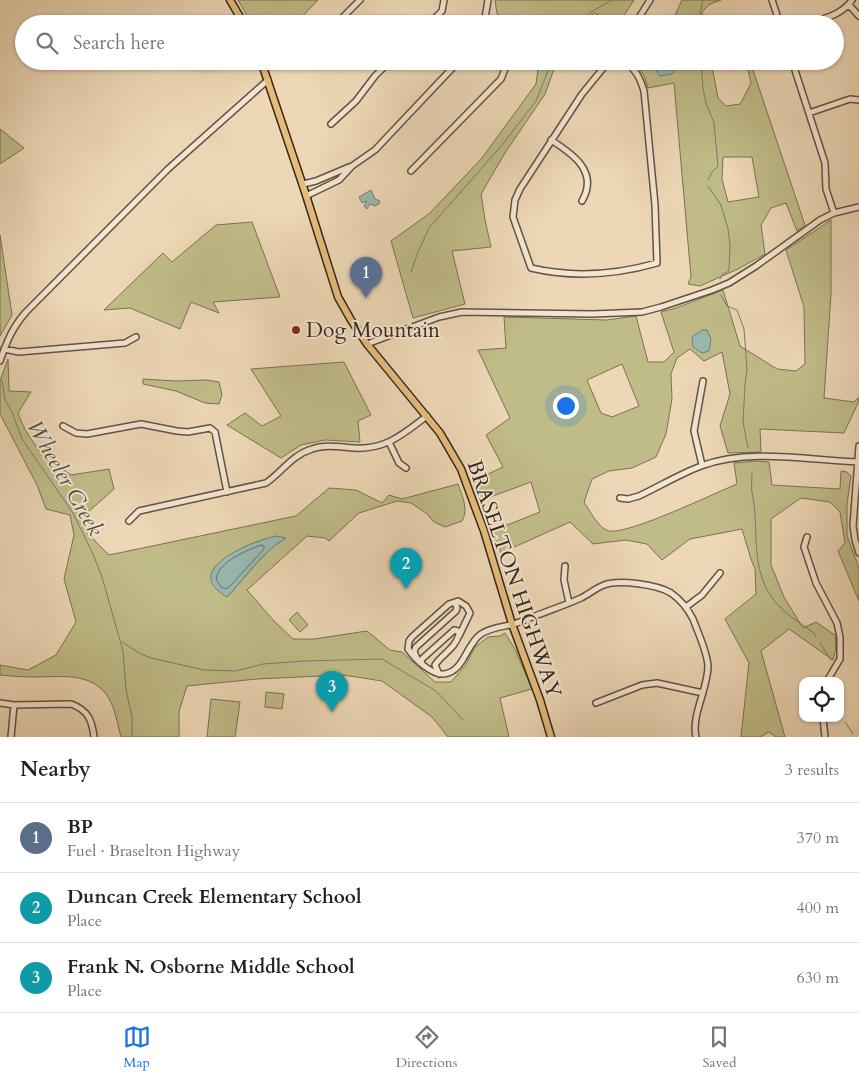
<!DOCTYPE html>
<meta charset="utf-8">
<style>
:root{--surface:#fff;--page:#f2f2f2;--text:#222;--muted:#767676;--line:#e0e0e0;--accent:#1a73e8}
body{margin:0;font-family:Cardo,serif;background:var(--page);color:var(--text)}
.controls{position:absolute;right:15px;bottom:15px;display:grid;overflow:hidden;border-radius:10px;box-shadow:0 1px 4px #0004}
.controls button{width:45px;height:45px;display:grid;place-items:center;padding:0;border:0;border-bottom:1px solid var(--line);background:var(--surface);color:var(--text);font:25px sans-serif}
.you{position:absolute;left:565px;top:405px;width:18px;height:18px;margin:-12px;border:4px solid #fff;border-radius:50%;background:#1a73e8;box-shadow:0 0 0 8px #1a73e833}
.badge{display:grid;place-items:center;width:32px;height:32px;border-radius:50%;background:var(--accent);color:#fff;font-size:16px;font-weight:700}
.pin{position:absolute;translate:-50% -41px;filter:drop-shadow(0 1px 2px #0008)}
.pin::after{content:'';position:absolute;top:26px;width:18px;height:15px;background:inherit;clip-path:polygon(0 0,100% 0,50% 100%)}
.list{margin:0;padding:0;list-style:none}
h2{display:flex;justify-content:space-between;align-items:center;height:65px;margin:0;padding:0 20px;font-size:21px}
h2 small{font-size:16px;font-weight:400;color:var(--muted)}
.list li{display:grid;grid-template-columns:32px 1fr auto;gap:15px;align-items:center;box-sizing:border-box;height:70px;padding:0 20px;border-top:1px solid var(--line)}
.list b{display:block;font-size:19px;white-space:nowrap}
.list p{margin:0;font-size:16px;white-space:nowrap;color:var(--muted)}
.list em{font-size:16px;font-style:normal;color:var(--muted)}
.icon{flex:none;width:28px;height:28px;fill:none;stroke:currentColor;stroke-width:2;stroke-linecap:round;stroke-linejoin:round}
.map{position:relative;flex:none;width:859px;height:737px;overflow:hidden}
.search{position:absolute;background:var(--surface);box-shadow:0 1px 4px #0004;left:15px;right:15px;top:15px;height:55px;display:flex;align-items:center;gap:12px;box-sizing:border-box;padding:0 18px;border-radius:28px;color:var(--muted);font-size:19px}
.sheet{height:275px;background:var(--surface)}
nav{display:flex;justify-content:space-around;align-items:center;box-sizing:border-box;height:70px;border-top:1px solid var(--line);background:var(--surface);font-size:14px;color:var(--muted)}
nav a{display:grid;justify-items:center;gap:2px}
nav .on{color:var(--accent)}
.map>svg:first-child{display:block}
.green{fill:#c0bc88;stroke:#7a7253;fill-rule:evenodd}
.water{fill:#99b9b2;stroke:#717f77}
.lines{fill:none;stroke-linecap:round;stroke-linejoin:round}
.shore{stroke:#677068;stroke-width:1}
.stream{stroke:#717f77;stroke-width:1}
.minor-casing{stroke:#635344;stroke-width:8}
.major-casing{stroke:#35271e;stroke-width:9}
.minor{stroke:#f3e5d0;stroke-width:5}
.major{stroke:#e6bc7b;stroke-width:6}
.poi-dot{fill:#8f2418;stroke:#f3e5d0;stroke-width:2}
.labels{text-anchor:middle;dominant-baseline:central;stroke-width:4;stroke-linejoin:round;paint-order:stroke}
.poi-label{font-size:21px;fill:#35271e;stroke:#f3e5d0;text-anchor:start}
.street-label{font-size:21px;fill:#35271e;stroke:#f3e5d0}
.water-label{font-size:22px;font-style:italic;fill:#4e4c43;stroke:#f3e5d0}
</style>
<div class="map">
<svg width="859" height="737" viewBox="0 0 859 737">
<rect width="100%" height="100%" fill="#edd7b6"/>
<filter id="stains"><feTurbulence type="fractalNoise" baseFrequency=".004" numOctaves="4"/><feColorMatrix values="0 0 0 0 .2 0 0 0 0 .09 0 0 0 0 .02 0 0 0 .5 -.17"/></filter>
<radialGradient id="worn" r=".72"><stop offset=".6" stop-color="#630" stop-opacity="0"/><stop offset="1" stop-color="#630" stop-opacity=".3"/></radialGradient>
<path class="green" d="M238,0H318L295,24H252Z
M495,0H634L619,23L594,13L585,24H518L497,14Z
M682,0H721L710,4L702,12L704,24H671Z
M539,61H557L545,94L505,153L481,194L485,220L491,247L452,251L465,304L413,318L391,241L430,213L482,158L536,84Z
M644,61H711L718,98L726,106L740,104L742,101L751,83L746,61H750L805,225L797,231L786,203L771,208L761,225L765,254L738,269L700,286L688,284L691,277L674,83L648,88L644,76L638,67ZM723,157H752L759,197L728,202L722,179Z
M0,129L24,148L0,164Z
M831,220V294L824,398L854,402L859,397L858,403L844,433L760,429L761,452L728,453L720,426L730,394L722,352L704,361L690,349L677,358L671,374L672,399L666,434L656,457L632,468L609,471L592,479L584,502C590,511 598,528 609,531C628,535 715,493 737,484L734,463L756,461L769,462L772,485L840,489L841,471L847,472L851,476L847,504V536L859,568V601L838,551L845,543L840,512L830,502L801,498L771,519V565L784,597L803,628L816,622L835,635L836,648L833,660L789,629L761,651L785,737H776L769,732L760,737H741L749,663L725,619L756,594L755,569L751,559L742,529L690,539L662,560L647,544L626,540L593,544L570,522L501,553L492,531L540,512L531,482L482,500L473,481L503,467L486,435L510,418L478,350L506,348L504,317L607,320L636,316L648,362H664L674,352L661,312L676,308L723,290L740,346L777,369L796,371L805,364L804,307L786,250ZM622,364L639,406L612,417L601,413L587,380Z
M252,222L280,297L213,302L219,313L191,302L180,329L130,308L104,310L163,253L172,262L216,225Z
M0,235L12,315L0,336Z
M8,359L9,391L31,392L18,413C29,443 44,457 71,475L109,469L114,489L87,513L94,540L109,555L296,516L329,488L356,490L382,503L389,495L402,499L458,484C462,496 469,509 462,521L445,527L434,522L426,513L411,503L397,501L359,513L329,541L325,538L307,536L247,590L274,621L293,639H314L367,631L390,650L402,652L435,682H451L465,666L475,647L488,637L500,636L505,633L515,649L532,689L500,698L509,737H448L432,717L382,681L343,675L257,679L187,686L179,711V737H121C117,723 115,706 106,694C89,672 59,677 35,677C23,677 11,676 0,675V665L28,670L56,655L76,622L64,579L74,535L70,515L46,509L37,485L0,414V381ZM285,538C262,553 246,577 227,597L225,559C249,544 256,539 285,538Z
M344,362L371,415L358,421L360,442L325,440L301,445L281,458L227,425L245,413L262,426L281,416L251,369Z
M143,379L175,381L207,380L219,382L222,395L219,404L205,403L176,391L143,384Z
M297,612L308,625L300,632L289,620Z
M266,692L284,694L282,709L265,707Z
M211,699L240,702L235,737H207Z"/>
<path class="water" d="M657,61H673L675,63V69L672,74L660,76L656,70L655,64Z
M371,190L375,199L380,201L379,204L375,206L370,204L367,209L364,206L367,201L362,203L359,197Z
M702,330H707L711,339L709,351L702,353L693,347L692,337Z
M276,536L286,538C262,552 246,577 227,597C221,593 212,587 211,580C207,558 261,539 276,536Z"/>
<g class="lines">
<path class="shore" d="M261,545L264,546V549L232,584L226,589L221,587L216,579C219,561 246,551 261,545Z"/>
<path class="stream" d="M580,24L591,12L612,0
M698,24L703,0
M701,61L703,89L706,103L714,123L718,166L712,172L708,180
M708,186L721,205L728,229L730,245L729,271L723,274L720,279
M411,272L418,252L429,228L502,145L536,101L552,61
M721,295L727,306L737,310L744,329L747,369L745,385L743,422L748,448
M2,380L5,400L12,412L22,439L73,513L93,554L102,577L123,651L126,690L132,717V737
M752,473C752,479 751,486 752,492C753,500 755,507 755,515C757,547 754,579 778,605C788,616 802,624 814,633L816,637
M122,642L141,654L151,658L204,670L236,671L263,664L304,661L382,659L436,691L463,720
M820,643L831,660
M838,681V679
M840,712L842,716
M845,722L853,734"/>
<g class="minor-casing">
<path id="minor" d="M772,0L780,24
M849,5L859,16
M336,24L360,0
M429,24L442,11L444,0
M484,24L488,0
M635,24L650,0
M806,24C823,19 842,15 852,0
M609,61L582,94L520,189L515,200L513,217L531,268C574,278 615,275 657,263L655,205L644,91C640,78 636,70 625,61
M792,61L825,163L826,189L834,213
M809,113L850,99L859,100
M331,124L356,101L375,76L390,61
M551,140C573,154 599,172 582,201
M411,171L501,79L505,69L504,61
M303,184L316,181L349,167
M306,196L339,180L352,166L375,150L459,61
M367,344L439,317L462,312L593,314L642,312L661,307L712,290L729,283L756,266L820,220L834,213L859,207
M4,349L19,352L125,343L136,337
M0,361C7,341 12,328 26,312L168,169L268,80
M63,426L76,433L87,434L141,424L177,431L188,432L210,428L215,432L227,492
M389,442L399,463L406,468
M859,446L853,526L855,540L859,553
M702,465L694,431L703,381
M620,498L628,499L639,496C660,486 680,474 701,466C749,448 808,460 858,462
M129,521L139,511L266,483C282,472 292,455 312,449C325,444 340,447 354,448C386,450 403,434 427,416
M807,537L804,547L816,583L837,623L840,637V659L827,681
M565,566L564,580L569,603
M686,607L702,595L720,573
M459,636L470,613L466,606L458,601L449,604L412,637L409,641L408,649C415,659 431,675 444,674C464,672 466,644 481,634C490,628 500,627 510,625C519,623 527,619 535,616C550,610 566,605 581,598C589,594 596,588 604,585C619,579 658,585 671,593C681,600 688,609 693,619C698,633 707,651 708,666C708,689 691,715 696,737
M417,658L414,652L416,647L456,611L457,608L455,602
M421,662L422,659L452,632L454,630L458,631L459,634C456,648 442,654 435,665L439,674
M0,703L14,705L71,704C88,710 92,720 94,737
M596,703L642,685L657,683L703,693
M823,718L825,737
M11,737L14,705"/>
</g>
<g class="major-casing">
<path id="major" d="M230,0L244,24
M261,61L305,192L338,297L351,320L367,344L440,433L461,469L484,531L512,624L540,700L551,737"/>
</g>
<use href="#minor" class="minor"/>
<use href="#major" class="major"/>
</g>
<circle class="poi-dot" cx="296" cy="330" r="5"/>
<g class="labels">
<g class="poi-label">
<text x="306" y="330">Dog Mountain</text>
</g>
<g class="street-label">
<text transform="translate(514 579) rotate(71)">BRASELTON HIGHWAY</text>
</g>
<g class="water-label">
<text transform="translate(65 478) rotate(60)">Wheeler Creek</text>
</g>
</g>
<rect width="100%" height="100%" filter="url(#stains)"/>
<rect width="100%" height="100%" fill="url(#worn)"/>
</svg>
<div class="controls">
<button><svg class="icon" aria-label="locate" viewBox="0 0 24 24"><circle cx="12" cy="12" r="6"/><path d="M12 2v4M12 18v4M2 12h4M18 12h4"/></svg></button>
</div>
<div class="you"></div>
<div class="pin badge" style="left:366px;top:298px;background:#5c6f8a">1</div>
<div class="pin badge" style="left:406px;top:589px;background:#0f9aa8">2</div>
<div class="pin badge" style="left:332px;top:712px;background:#0f9aa8">3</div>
<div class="search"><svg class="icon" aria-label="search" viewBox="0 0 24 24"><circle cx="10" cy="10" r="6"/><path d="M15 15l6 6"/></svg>Search here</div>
</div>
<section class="sheet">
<h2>Nearby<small>3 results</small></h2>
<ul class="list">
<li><span class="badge" style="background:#5c6f8a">1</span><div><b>BP</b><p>Fuel · Braselton Highway</p></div><em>370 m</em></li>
<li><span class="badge" style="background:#0f9aa8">2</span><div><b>Duncan Creek Elementary School</b><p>Place</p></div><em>400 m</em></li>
<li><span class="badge" style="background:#0f9aa8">3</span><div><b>Frank N. Osborne Middle School</b><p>Place</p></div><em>630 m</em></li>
</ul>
</section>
<nav>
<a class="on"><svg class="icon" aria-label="map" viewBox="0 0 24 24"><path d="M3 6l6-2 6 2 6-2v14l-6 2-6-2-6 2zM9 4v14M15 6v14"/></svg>Map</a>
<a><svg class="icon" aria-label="directions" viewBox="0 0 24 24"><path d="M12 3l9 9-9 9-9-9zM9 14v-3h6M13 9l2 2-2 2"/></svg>Directions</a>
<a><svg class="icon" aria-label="saved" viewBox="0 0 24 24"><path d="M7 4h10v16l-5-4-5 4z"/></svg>Saved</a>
</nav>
